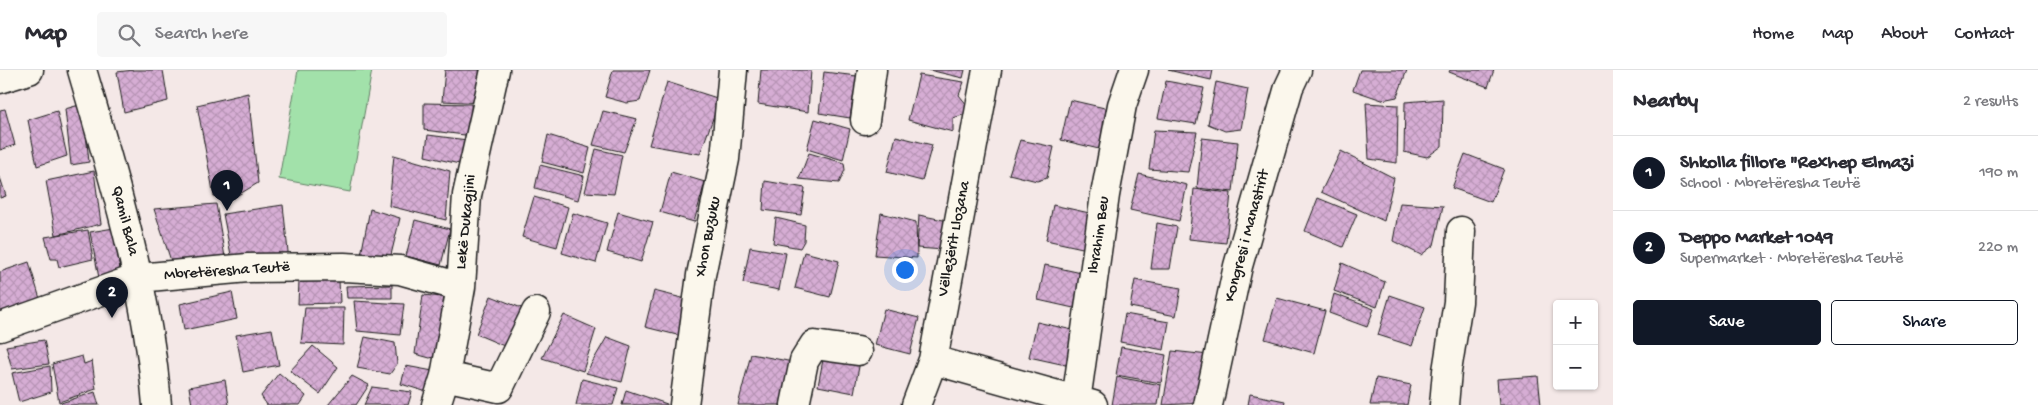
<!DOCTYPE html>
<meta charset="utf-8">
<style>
:root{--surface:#fff;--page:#f7f7f7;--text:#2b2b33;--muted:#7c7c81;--line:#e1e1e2;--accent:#111827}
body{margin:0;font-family:"Gochi Hand",sans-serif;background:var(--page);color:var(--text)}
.controls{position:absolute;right:15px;bottom:15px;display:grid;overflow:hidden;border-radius:5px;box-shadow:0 1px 4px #0004}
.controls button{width:45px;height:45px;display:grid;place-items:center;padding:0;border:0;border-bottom:1px solid var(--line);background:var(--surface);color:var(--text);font:25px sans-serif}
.you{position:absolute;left:904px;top:199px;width:18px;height:18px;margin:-12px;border:4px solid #fff;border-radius:50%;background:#1a73e8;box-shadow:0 0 0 8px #1a73e833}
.badge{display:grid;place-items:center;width:32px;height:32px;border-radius:50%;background:var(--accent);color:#fff;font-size:16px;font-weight:700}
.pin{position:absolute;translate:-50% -41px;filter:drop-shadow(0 1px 2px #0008)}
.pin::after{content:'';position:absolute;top:26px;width:18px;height:15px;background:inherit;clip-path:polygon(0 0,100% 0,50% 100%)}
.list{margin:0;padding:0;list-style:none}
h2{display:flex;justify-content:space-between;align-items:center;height:65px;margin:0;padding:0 20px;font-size:21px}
h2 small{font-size:16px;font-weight:400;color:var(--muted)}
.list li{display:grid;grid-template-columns:32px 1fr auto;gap:15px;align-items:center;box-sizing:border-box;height:75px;padding:0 20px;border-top:1px solid var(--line)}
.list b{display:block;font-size:19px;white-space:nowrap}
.list p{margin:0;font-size:16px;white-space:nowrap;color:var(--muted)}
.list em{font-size:16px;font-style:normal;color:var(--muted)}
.actions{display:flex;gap:10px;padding:15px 20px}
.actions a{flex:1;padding:11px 0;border:1px solid var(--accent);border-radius:5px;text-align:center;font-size:18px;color:var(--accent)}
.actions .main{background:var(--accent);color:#fff}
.icon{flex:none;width:28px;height:28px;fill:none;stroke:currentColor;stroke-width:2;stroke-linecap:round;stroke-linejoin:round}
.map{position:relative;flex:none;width:1613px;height:335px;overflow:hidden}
header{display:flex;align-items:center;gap:30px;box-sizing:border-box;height:70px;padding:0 25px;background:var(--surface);border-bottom:1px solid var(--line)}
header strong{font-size:24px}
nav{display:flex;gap:28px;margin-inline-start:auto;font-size:18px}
.search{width:350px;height:45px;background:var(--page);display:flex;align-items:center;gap:12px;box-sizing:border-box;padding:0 18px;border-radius:5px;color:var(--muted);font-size:19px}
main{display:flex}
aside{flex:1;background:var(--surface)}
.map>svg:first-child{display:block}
.pitch{fill:#a2e1aa;stroke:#5f7e63}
.building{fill:url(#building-cross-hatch);stroke:#1c1c1c}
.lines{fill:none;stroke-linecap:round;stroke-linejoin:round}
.minor-casing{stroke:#1c1c1c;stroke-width:31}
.minor{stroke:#fbf7ec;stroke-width:28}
.labels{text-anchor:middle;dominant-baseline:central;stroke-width:4;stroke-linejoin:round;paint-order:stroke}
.street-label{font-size:16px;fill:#1c1c1c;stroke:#fbf7ec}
</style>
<header>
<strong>Map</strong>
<div class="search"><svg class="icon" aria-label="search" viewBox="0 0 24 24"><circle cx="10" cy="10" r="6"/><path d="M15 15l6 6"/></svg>Search here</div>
<nav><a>Home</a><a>Map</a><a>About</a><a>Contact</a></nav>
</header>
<main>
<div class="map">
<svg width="1613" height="335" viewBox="0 0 1613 335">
<defs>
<pattern id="building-cross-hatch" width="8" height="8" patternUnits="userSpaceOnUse" patternTransform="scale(1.25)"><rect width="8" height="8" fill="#d6add4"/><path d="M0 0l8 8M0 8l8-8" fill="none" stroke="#b794b5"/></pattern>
</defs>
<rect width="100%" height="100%" fill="#f4e8e7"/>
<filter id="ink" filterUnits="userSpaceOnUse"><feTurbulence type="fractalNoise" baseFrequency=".02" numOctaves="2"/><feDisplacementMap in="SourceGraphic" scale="10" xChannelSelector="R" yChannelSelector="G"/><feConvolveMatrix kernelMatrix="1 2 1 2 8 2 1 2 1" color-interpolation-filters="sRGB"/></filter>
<g filter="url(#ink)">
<path class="pitch" d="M298,0H372L350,122L279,109Z"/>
<path class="building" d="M134,0H163L168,31L124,42L117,2Z
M445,0H487L484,33L442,31Z
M613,0H650L640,31L627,33L605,27Z
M761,0H811L808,42L758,34Z
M929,0H965L963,8Z
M1168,0H1213L1211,10Z
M1360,0H1407L1397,27L1382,30L1353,20Z
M1450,0H1494L1488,17L1449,2Z
M824,2L857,6L850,48L819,43Z
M919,5L964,12L959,25L967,35L966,44L953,48V62L908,50Z
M1166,11L1204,18L1196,54L1158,48Z
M667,12L720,29L700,84L649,75Z
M1216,12L1248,19L1241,59L1225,61L1208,54Z
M248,23L258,113L233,128L214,126L197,35Z
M1443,29L1442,76L1427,87L1404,82L1405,32Z
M1070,30L1109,39L1099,79L1061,70Z
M424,33L471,34L473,66L424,60Z
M1366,33L1398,35L1397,93L1369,89Z
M83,34L89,92L71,95L65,39Z
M5,39L15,75L0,80V40Z
M57,41L67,86L37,96L28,50Z
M603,41L637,49L624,82L593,75Z
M815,49L850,59L843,90L807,79Z
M1154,60L1197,62L1188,102L1149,99Z
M428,65L475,71L468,96L425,86Z
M548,65L590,78L584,103L542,92Z
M896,66L932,75L922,111L887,102Z
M1202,68L1238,72L1233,122L1197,118Z
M1020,70L1054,77L1047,108L1037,111L1009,104Z
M596,79L622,85L614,124L585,122Z
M1341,81L1394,108L1384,151L1321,122Z
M809,83L844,93L845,100L839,113L799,109Z
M1465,84L1504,99L1491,132L1452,118Z
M394,85L450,101L446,150L389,136Z
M540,95L584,106L578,130L535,118Z
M94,101L101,154L56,165L46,111Z
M671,102L705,112L694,152L660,142Z
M1139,104L1187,115L1179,151L1130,140Z
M0,107L6,126L0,128Z
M765,111L805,118L801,145L763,140Z
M1194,119L1231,123L1226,173L1189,169Z
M534,127L568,137L557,177L522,167Z
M1318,128L1357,144L1343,177L1305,161Z
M1400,133L1443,136L1434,175L1421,185L1393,171Z
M216,134L226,193L173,197L154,139Z
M283,135L289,191L233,195L223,144Z
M1053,135L1094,144L1087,179L1046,170Z
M370,139L400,148L390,189L361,185Z
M618,142L653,152L641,192L607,182Z
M573,143L607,153L596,193L562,183Z
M881,143L916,152L917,188L875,185Z
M919,145L953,152L944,180L917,178Z
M776,148L805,155L804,171L800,178L773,173Z
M415,150L450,159L441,195L406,186Z
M1157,153L1177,157L1170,199H1151Z
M114,158L121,207L100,213L90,162Z
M88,160L93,189L59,197L57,189H51L45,167Z
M750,177L786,183L779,220L743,213Z
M804,182L839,191L830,227L795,218Z
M29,192L40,229L0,246V202Z
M1342,193L1385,212L1377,237L1334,221Z
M1045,195L1086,204L1078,239L1038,230Z
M1135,210L1181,218L1176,246L1130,237Z
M299,211H339L340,233L298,234Z
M392,215V228H347L346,216Z
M654,221L690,230L681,266L645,257Z
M232,222L237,249L184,260L180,234Z
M1334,224L1374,239L1367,257L1329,243Z
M423,225L452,228L440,285L430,288L415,284Z
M1390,225L1425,237L1412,276L1378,265Z
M491,226L524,239L509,278L476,264Z
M1277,228L1325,241L1314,283L1265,269Z
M354,231L404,234L400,265L357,261Z
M305,238H344L343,275L301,273Z
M884,239L919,248L910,284L875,275Z
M1125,244L1169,252L1164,280L1120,272Z
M564,245L596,259L583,301L542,288Z
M1037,252L1077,261L1070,296L1029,287Z
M272,259L279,295L243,302L236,265Z
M365,267L395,273L397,294L390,304L357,298Z
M607,267L631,276L622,312L586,303Z
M44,270L49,294L12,299L6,276Z
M313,276L338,297L320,324L290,301Z
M1121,277L1166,285L1161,313L1116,305Z
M825,279L861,286L854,323L818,316Z
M1172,281L1209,285L1202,333L1163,335Z
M751,284L793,292L787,335H738Z
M82,286L84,294L92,291L96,319L59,332L52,294Z
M50,296L51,322L19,332L12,303Z
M406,296L433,301L427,322L401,314Z
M279,303L306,326L300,335H267L261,326Z
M352,306L369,315L356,335H328Z
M1538,306L1541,335H1499L1497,309Z
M1117,307L1161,315L1158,335H1112Z
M1376,308L1411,315L1407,335H1370Z
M582,309L618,318L613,335H576Z
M225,310L229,335H192L189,317Z
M372,317L412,322L408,335H364Z
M626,320L667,334V335H622Z
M95,322L99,335H61V333Z
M1250,324L1285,331L1284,335H1248Z"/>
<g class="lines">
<g class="minor-casing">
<path id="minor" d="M82,0C114,109 148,221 157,335
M0,9L29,0
M865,50L872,0
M0,257L138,208L248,198L344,197L400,200L461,217
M933,290L1093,335
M445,306L499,318L536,242
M1076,331L1105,125L1122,35L1134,0
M436,335L445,306L461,217L467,125L495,0
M684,335L701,205L725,89L733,0
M795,335L804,291L814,275L858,281
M916,335L933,290L987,0
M1208,335L1238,196L1289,17L1297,0
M1444,335L1447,301L1458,232L1461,161"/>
</g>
<use href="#minor" class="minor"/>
</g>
</g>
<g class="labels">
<g class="street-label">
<text transform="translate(124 151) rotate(76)">Qamil Bala</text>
<text transform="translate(467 152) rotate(-84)">Lekë Dukagjini</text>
<text transform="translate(1100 165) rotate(-82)">Ibrahim Beu</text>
<text transform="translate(1248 166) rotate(-75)">Kongresi i Manastirit</text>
<text transform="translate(709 167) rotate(-79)">Xhon Buzuku</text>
<text transform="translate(955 169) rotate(-79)">Vëllezërit Llozana</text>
<text transform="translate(227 202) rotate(-4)">Mbretëresha Teutë</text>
</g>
</g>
</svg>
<div class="controls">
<button>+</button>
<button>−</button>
</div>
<div class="you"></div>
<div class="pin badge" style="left:227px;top:141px">1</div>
<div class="pin badge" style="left:112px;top:248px">2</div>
</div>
<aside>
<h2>Nearby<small>2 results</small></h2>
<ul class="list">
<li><span class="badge">1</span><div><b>Shkolla fillore &quot;Rexhep Elmazi</b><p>School · Mbretëresha Teutë</p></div><em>190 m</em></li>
<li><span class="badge">2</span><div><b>Deppo Market 1049</b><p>Supermarket · Mbretëresha Teutë</p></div><em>220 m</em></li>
</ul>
<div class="actions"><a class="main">Save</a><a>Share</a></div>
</aside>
</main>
